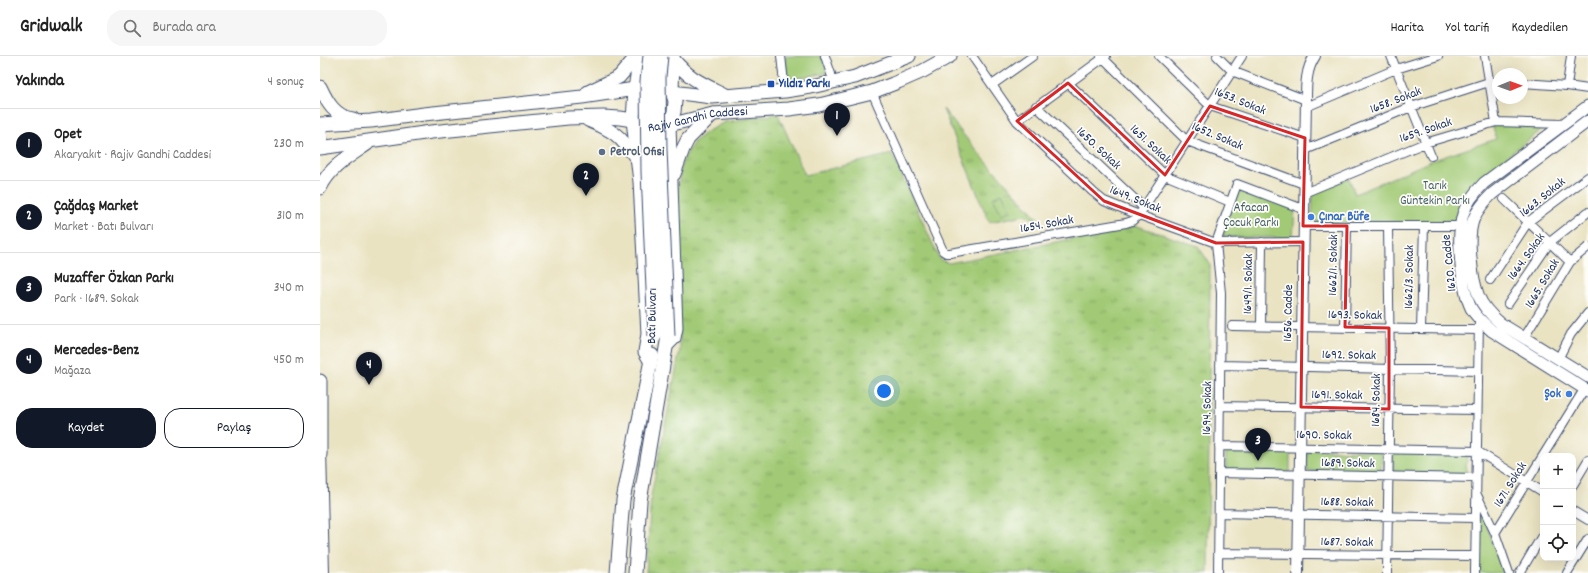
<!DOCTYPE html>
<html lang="tr">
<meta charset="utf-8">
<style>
:root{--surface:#fff;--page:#f6f6f6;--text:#222;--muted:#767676;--line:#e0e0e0;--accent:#111827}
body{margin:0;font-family:Dekko,sans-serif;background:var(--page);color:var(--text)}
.controls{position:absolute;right:12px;bottom:12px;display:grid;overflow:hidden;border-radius:8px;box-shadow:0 4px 16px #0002}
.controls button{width:36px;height:36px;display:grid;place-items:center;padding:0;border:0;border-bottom:1px solid var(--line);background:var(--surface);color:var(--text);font:20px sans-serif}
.compass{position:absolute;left:1172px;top:12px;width:36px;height:36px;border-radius:50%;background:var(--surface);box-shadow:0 4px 16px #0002;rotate:89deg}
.you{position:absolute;left:564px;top:335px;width:14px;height:14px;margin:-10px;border:3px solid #fff;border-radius:50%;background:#1a73e8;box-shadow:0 0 0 6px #1a73e833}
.badge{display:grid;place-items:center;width:26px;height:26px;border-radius:50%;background:var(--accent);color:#fff;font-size:13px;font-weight:700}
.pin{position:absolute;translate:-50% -33px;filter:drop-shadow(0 1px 2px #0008)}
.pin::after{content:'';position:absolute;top:21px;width:14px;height:12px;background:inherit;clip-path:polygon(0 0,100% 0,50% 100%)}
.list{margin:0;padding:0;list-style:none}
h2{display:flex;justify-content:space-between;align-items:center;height:52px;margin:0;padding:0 16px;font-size:17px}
h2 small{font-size:13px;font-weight:400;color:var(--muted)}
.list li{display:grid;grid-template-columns:26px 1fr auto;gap:12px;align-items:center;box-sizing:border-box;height:72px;padding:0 16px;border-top:1px solid var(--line)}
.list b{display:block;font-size:15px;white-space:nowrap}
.list p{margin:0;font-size:13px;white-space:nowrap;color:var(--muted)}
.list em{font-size:13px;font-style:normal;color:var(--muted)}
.actions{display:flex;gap:8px;padding:12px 16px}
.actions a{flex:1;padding:9px 0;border:1px solid var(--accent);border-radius:16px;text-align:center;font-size:14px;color:var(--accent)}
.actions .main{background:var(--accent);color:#fff}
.icon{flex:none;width:22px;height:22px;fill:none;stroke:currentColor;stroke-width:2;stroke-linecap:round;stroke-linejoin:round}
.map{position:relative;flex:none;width:1268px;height:517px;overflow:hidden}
header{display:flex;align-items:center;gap:24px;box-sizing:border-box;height:56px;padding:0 20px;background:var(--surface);border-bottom:1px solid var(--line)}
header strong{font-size:19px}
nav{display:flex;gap:22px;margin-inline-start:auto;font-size:14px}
.search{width:280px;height:36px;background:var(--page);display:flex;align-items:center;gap:10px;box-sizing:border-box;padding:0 14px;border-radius:16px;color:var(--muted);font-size:15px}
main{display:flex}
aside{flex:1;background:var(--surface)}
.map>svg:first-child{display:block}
.grass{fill:url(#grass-tufts);stroke:#5e7c6a}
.green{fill:#a2ca76;stroke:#5e7c6a}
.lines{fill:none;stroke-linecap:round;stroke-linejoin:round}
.minor-casing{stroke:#3a4a6d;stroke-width:10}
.tertiary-casing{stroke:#3a4a6d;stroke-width:12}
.secondary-casing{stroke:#3a4a6d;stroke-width:13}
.primary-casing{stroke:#3a4a6d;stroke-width:15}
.trunk-casing{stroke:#3a4a6d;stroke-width:15}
.minor{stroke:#fff;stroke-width:8}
.tertiary{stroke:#fff;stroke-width:10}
.secondary{stroke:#fff;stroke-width:11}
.primary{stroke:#fff;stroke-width:13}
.trunk{stroke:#fff;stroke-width:13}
.primary-bridge-casing{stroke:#3a4a6d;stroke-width:15;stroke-linecap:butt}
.primary-bridge{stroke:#fff;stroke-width:13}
.marked{fill:none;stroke:#d62828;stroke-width:3;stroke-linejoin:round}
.transit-dot{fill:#1a4fb4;stroke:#fdfcf7;stroke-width:1.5}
.service-dot{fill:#5c6f8a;stroke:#fdfcf7;stroke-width:1.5}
.shop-dot{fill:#3f7fe0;stroke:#fdfcf7;stroke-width:1.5}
.labels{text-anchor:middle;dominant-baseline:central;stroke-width:3.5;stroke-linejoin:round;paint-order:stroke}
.transit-label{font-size:13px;font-weight:bold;fill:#164399;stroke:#fdfcf7;text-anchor:start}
.street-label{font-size:13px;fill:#1b2f5e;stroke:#fdfcf7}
.service-label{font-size:13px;font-weight:bold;fill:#4e5e75;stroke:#fdfcf7;text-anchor:start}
.park-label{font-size:13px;fill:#445e65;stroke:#fdfcf7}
.shop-label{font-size:13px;font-weight:bold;fill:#366cbe;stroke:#fdfcf7;text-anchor:start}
</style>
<header>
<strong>Gridwalk</strong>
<div class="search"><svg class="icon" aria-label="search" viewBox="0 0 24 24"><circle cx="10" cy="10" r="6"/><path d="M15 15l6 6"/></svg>Burada ara</div>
<nav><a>Harita</a><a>Yol tarifi</a><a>Kaydedilen</a></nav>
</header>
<main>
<aside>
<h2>Yakında<small>4 sonuç</small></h2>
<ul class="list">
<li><span class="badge">1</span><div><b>Opet</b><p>Akaryakıt · Rajiv Gandhi Caddesi</p></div><em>230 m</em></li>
<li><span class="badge">2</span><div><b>Çağdaş Market</b><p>Market · Batı Bulvarı</p></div><em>310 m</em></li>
<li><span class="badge">3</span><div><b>Muzaffer Özkan Parkı</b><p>Park · 1689. Sokak</p></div><em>340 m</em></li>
<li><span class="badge">4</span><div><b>Mercedes-Benz</b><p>Mağaza</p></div><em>450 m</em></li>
</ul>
<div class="actions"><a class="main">Kaydet</a><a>Paylaş</a></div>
</aside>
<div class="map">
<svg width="1268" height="517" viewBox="0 0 1268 517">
<defs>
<pattern id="grass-tufts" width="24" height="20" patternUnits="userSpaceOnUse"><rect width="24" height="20" fill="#a2ca76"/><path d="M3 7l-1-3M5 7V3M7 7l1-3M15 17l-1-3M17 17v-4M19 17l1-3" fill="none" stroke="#83a464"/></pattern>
</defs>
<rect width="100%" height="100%" fill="#fdfcf7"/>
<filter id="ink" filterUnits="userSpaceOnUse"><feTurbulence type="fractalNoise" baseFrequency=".025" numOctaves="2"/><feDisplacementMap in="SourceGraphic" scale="8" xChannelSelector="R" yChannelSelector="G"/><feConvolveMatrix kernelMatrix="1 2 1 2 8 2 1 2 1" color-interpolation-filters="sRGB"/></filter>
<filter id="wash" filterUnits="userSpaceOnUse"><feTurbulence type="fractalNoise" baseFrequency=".012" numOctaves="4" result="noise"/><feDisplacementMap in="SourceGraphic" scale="16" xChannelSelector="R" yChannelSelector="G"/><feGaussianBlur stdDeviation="0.9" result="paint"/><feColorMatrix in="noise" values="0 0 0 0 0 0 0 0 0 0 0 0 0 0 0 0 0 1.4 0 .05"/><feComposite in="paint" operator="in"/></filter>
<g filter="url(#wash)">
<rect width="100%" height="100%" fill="#eae3c2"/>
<path class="grass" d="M623,53L655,93L720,165L705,159L669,166Z
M458,58L485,119L572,98L620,204L629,207L817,170L878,190L890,208L888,517H326L331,440L360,294L357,135L362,106L374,86L386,76L405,66Z"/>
<path class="green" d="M465,0H502L507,17L467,24Z
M1172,68L1224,72L1152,128L1147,136L1135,168L992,166L993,137L1029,122L1035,138L1111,105L1176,83Z
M918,131L975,152L973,182L903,181L909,155Z
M682,137L690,154L682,159L673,142Z
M906,393L970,394V416L906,415Z
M988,394L1062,395L1061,416L987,415Z
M1073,395L1147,397L1146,419L1073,417Z
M1159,461H1164L1183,517H1159Z"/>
</g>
<g filter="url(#ink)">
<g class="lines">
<g class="minor-casing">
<path id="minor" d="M461,0L464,27
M505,0L511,18
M652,0L697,65L773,136L784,145L819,159L896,187L983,186
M781,0L867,85L984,128
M839,0L890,50L985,82
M897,0L912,15L986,44
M1071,0L1111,100
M1165,0L1176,66
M748,27L845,119L910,146
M1202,27L1247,30L1268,33
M672,29L713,0
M1247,30L1251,0
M552,36L623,195L626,197H630L806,167L812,165L819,159L922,0
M716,50L824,152
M986,51L1076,13L1118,0
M697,65L786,0
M985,94L1091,51L1169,26H1178
M984,137L1105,87L1176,66L1243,68
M1184,143L1250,206
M983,170H1140
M1170,224L1208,166L1268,121
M1188,248L1230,186L1268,156
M912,270L1158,274
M941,270L942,186
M1025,271L1027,170
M1101,273L1104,170
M1204,282L1250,206L1268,191
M1238,303L1251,278L1268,257
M900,309L1158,315
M900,350L1157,354
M899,390L1157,395L1223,436
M899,417L1156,422
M1253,429L1268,404
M1157,439L1175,477L1189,517
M1253,455L1268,464
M899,457L1156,462
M1175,477L1265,332
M898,497L1155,500
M898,517L901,237L896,187L917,128L983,153
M1067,517L1070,313L1068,170
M1155,517L1159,263
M1200,517L1223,478
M1247,517L1268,483"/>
</g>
<g class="tertiary-casing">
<path id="tertiary" d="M1,392L2,436
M0,430L2,436L4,517
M978,517L986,44C986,28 986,13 995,0"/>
</g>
<g class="secondary-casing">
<path id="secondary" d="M1268,50L1164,127C1155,136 1147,146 1143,158C1136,180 1141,231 1151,252C1156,261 1164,268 1172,275L1268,335
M1268,65L1172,138C1165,145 1158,153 1154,162C1146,180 1152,223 1159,241C1163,251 1172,260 1180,267L1268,321"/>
</g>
<g class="primary-casing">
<g id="primary">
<path d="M320,0L315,33L313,64L320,126L328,278L325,296L331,306"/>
<path d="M353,3C369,23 383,28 405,39"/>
<path d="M0,31C7,46 15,61 33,63"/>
<path d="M268,36L299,21L317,0"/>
<path d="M268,64C295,75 300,80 317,103"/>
<path d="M0,68L51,65L104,58L262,41L315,33L332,28L345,30L352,36L392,41L465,35L491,31L535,21L589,0"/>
<path id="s1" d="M0,92L111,76L248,62L283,61L300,62L313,64L323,71L331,72L349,69L393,58L469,53L499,49L552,36L578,26L603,15L630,0"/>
<path d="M354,118L363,93L368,83L393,58"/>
<path d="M0,132C10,111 28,101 47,88"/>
<path d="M348,288L354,282L356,272L349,69L354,56L355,45L352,36L353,0"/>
<path d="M297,517L303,444L332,299"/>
<path d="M315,517L320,445L348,280"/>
</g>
</g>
<g class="trunk-casing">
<path id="trunk" d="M0,74L1,85L0,88
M0,325V398"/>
</g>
<use href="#minor" class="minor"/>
<use href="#tertiary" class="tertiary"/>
<use href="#secondary" class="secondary"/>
<use href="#primary" class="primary"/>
<use href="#trunk" class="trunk"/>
<g class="primary-bridge-casing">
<path id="primary-bridge" d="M330,0L327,25L328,116L335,280
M341,0L339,21L340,93L348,280"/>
</g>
<use href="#primary-bridge" class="primary-bridge"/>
</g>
</g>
<path class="marked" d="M748,27L845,119L890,50L985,82L983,170H1027L1025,271L1069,272V353L981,351L983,186L896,187L784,145L697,65Z"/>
<rect class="transit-dot" x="447" y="24" width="8" height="8" rx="2"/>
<circle class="service-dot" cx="282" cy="96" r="4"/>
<g class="shop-dot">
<circle cx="991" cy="161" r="4"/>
<circle cx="1249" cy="338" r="4"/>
</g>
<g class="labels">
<g class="transit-label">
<text x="459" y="28">Yıldız Parkı</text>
</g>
<g class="street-label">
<text transform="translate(1076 45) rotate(-21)">1658. Sokak</text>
<text transform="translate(920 46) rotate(22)">1653. Sokak</text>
<text stroke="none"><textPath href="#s1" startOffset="383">Rajiv Gandhi Caddesi</textPath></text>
<text transform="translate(1106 75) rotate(-19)">1659. Sokak</text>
<text transform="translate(897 81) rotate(23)">1652. Sokak</text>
<text transform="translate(830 89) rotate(43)">1651. Sokak</text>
<text transform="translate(778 93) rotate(43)">1650. Sokak</text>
<text transform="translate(1223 142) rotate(-39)">1663. Sokak</text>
<text transform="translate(815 144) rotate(22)">1649. Sokak</text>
<text transform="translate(727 169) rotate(-10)">1654. Sokak</text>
<text transform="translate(1207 201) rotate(-54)">1664. Sokak</text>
<text transform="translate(1130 207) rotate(-96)">1620. Cadde</text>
<text transform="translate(1014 209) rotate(-89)">1662/1. Sokak</text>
<text transform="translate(1090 221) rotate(-89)">1662/3. Sokak</text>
<text transform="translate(929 228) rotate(-89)">1649/1. Sokak</text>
<text transform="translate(1223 228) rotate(-59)">1665. Sokak</text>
<text transform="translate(969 257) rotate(-89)">1656. Cadde</text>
<text transform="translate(333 260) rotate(-89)">Batı Bulvarı</text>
<text transform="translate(1035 260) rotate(1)">1693. Sokak</text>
<text transform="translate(1029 300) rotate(1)">1692. Sokak</text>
<text transform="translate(1017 340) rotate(1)">1691. Sokak</text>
<text transform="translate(1057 344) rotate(-89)">1684. Sokak</text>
<text transform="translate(888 352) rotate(-89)">1694. Sokak</text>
<text transform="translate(1004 380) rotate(1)">1690. Sokak</text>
<text transform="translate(1028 408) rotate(1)">1689. Sokak</text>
<text transform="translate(1191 429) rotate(-58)">1671. Sokak</text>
<text transform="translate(1027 447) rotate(1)">1688. Sokak</text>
<text transform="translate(1027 487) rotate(1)">1687. Sokak</text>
</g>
<g class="service-label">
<text x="290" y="96">Petrol Ofisi</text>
</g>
<g class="park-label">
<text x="1115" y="130">Tarık<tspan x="1115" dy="15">Güntekin Parkı</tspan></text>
<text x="931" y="152">Afacan<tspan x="931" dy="15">Çocuk Parkı</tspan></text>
</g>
<g class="shop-label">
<text x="999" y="161">Çınar Büfe</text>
<text x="1241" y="338" text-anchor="end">Şok</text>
</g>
</g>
</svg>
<div class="controls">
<button>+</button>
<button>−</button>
<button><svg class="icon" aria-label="locate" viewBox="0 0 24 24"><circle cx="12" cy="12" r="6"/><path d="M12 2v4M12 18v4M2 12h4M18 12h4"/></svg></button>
</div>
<svg class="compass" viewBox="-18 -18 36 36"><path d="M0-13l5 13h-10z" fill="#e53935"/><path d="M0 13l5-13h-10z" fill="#767676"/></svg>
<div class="you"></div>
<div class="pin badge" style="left:517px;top:80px">1</div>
<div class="pin badge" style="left:266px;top:140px">2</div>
<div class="pin badge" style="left:938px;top:405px">3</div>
<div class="pin badge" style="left:49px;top:329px">4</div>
</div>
</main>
